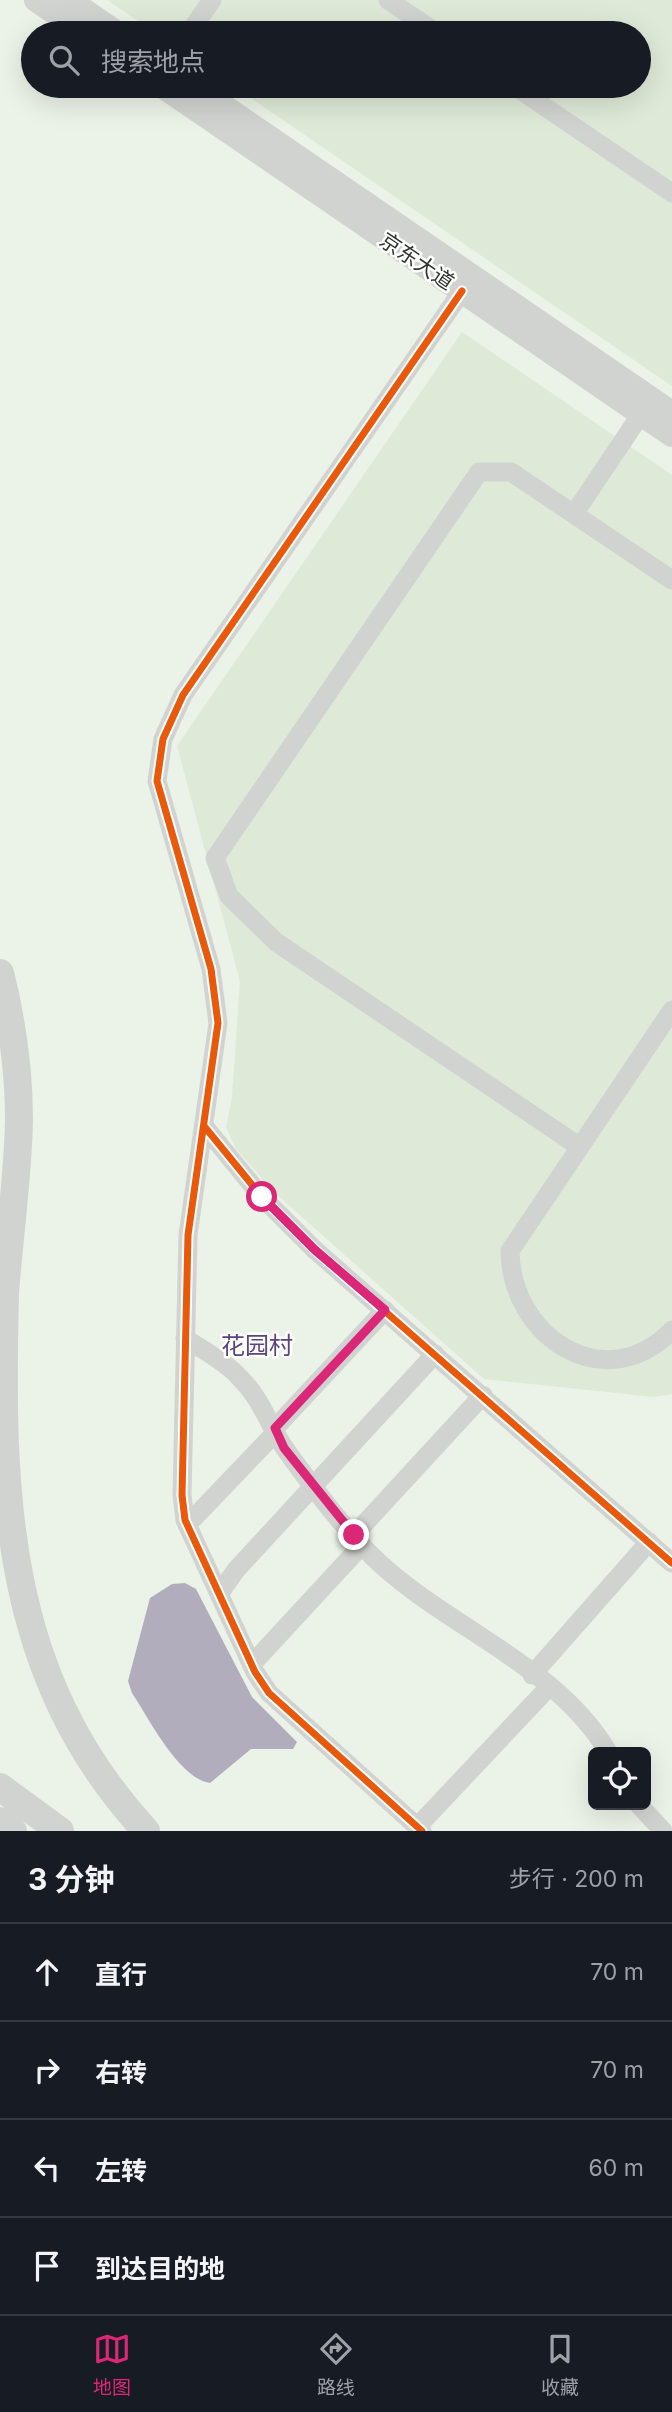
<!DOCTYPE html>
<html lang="zh">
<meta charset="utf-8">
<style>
:root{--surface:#171b24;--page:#242831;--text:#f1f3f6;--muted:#9ea1a6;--line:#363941;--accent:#db2777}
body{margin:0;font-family:Inter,"Noto Sans SC",sans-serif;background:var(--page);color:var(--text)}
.controls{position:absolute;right:21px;bottom:21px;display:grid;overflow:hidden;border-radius:10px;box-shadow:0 7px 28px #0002}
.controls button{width:63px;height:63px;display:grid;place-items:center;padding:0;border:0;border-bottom:2px solid var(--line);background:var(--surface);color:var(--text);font:35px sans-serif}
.stop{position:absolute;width:21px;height:21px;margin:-16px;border:5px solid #db2777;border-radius:50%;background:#fff}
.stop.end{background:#db2777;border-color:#fff;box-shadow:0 2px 7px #0008}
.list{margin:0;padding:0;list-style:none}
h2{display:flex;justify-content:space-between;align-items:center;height:91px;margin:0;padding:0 28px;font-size:30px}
h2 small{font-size:23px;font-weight:400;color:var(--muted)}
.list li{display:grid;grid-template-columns:46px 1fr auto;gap:21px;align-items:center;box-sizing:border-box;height:98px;padding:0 28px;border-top:2px solid var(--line)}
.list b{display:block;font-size:26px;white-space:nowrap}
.list em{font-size:23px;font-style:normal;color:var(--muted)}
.icon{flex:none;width:38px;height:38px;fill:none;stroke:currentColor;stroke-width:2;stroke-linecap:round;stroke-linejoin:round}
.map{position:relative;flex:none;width:672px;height:1831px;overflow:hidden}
.search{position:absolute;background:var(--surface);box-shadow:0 7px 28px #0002;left:21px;right:21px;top:21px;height:77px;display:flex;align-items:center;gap:18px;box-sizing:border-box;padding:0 24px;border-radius:38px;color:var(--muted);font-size:26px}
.sheet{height:483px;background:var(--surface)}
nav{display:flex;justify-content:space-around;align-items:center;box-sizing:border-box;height:98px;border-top:2px solid var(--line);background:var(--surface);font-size:19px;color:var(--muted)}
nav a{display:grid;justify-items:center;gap:4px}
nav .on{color:var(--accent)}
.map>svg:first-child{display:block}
.built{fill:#dfe9d7}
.water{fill:#b2adbc}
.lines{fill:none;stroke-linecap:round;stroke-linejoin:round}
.minor{stroke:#d1d3d0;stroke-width:19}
.major{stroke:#d1d3d0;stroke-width:24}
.highway{stroke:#d1d3d0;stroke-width:28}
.cycleway-casing{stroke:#fff;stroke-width:11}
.cycleway{stroke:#e8590c;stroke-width:7}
.route{stroke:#db2777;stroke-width:9}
.labels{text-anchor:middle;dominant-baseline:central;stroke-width:5;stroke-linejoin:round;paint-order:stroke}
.street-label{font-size:21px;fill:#30352d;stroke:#fff}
.quarter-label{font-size:24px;fill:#5d437f;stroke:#fff}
</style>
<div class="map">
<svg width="672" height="1831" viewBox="0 0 672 1831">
<rect width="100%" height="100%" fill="#ebf2e7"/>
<path class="built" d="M107,0H672V386L233,86H639V33H156Z
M462,332L672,475V1394L654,1397L484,1379L274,1192L236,1149L226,1127L232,1097L240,981L177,746Z"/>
<path class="water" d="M185,1583L196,1589L252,1697L297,1742L293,1749H251L210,1783C179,1779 148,1717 132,1693L128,1681L150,1598L172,1584Z"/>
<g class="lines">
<path class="minor" d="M388,0L437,33
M189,33L212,0
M514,86L672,193
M574,514L641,414
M672,1010L510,1251C511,1337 605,1399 672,1330
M204,1126L262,1197L315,1250L672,1563
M580,1147L276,942L229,896L215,858L479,472H511L672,580
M185,1338C204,1351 226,1362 241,1379C263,1401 269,1427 286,1450C311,1485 339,1523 369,1553C441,1626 555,1662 608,1752
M275,1428L385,1310
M187,1525L276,1432
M354,1535L483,1395
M219,1594L236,1570L435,1354
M252,1664L362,1545
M532,1675L649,1542
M639,1805L663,1831
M417,1827L548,1688
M422,1831L269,1693L255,1672L185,1520L182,1495L188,1235L218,1023L211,969L157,781L163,739L183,695L462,291"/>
<path class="major" d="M36,0L85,33
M69,0L117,33
M162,86L672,435
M194,86L672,413"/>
<path class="highway" d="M0,973C12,1021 19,1070 19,1120C18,1178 9,1236 5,1294C0,1494 3,1676 146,1831
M0,1787L60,1831
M0,1821L13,1831"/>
<g class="cycleway-casing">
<path id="cycleway" d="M204,1126L262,1197L315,1250L672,1563
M422,1831L269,1693L255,1672L185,1520L182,1495L188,1235L218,1023L211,969L157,781L163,739L183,695L462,291"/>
</g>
<use href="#cycleway" class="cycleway"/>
</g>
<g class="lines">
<path class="route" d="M262,1197L315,1250L385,1310L275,1428L284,1448L354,1535"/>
</g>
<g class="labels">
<g class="street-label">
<text transform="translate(417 261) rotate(34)">京东大道</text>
</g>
<g class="quarter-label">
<text x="257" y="1345">花园村</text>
</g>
</g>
</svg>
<div class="controls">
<button><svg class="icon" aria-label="locate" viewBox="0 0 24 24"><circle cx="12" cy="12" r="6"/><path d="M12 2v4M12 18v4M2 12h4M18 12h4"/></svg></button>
</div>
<div class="stop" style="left:262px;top:1197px"></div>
<div class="stop end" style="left:354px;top:1535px"></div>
<div class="search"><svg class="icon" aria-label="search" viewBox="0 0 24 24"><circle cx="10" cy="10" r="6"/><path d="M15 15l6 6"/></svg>搜索地点</div>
</div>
<section class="sheet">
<h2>3 分钟<small>步行 · 200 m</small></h2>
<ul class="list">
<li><svg class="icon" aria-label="ahead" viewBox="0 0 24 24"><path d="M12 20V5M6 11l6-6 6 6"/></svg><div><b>直行</b></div><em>70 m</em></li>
<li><svg class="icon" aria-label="right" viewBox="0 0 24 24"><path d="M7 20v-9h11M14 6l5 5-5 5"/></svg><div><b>右转</b></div><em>70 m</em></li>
<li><svg class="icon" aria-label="left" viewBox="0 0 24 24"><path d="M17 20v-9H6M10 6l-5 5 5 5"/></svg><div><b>左转</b></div><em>60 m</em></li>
<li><svg class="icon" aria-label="arrive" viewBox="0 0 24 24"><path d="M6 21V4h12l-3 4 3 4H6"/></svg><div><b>到达目的地</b></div></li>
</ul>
</section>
<nav>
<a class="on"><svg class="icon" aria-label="map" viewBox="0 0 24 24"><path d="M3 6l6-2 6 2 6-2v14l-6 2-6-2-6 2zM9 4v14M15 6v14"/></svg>地图</a>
<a><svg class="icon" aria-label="directions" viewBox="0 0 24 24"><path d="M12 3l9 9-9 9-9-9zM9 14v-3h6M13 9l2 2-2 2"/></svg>路线</a>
<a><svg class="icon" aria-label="saved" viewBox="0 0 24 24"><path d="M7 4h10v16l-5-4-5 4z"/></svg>收藏</a>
</nav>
